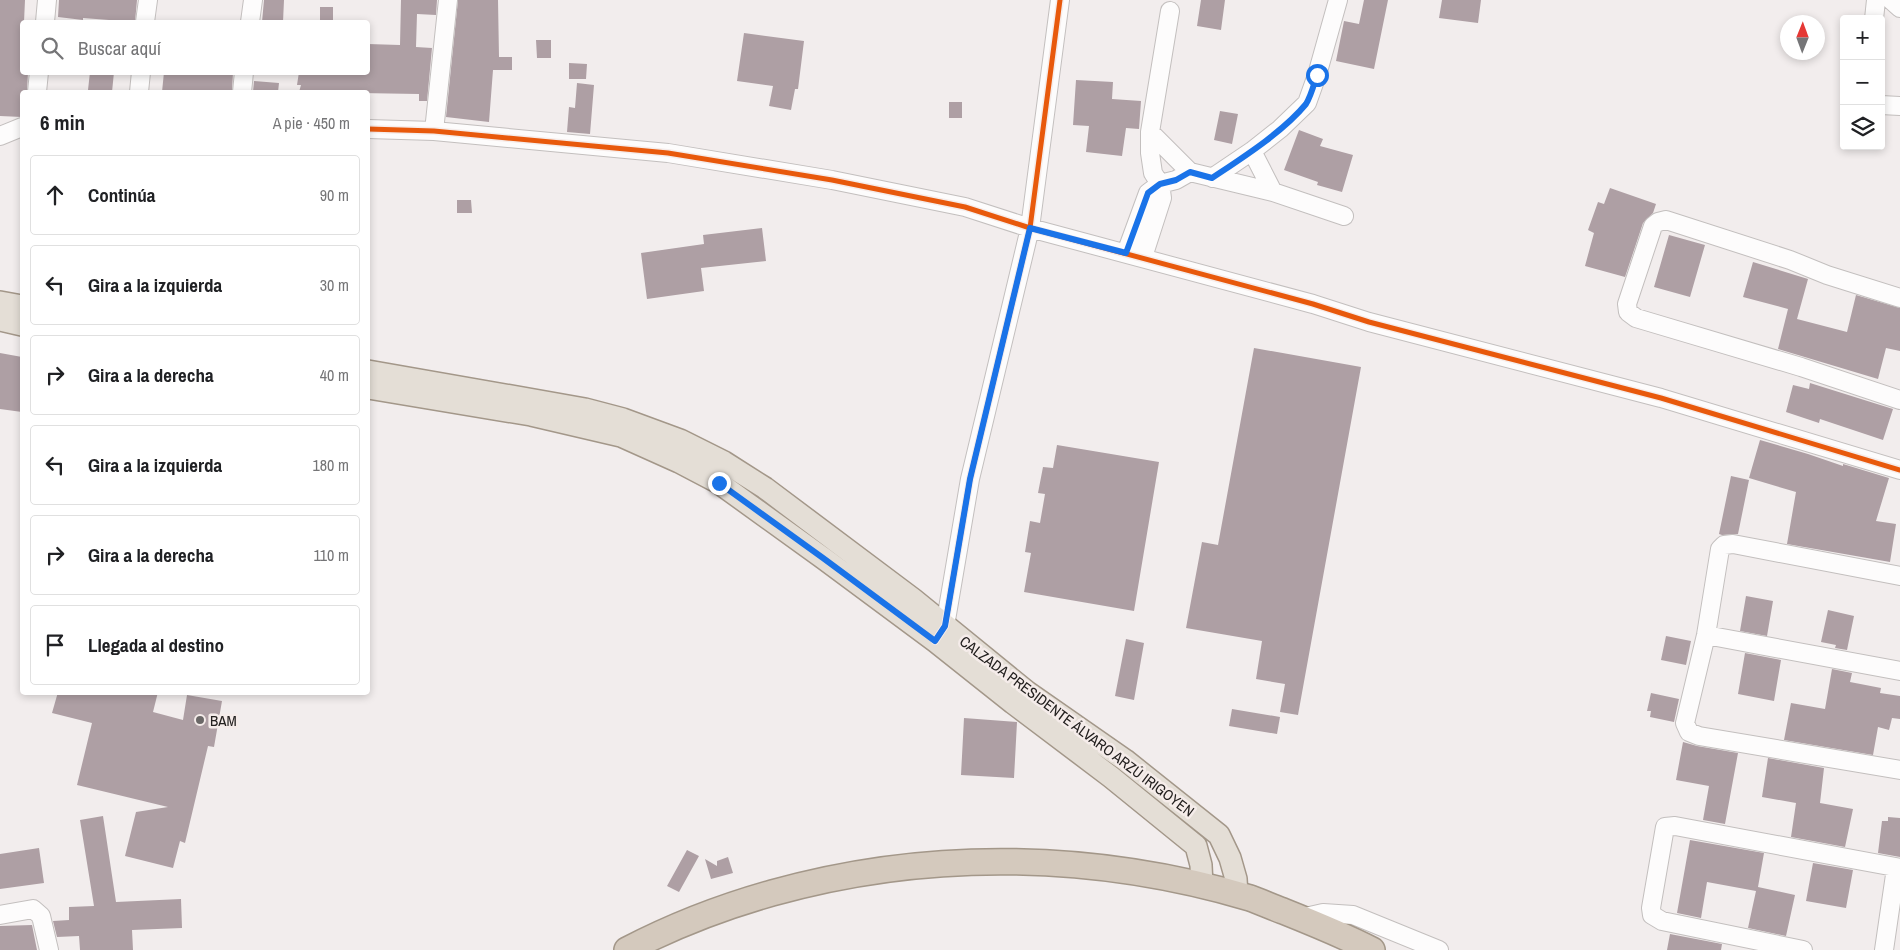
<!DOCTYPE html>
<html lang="es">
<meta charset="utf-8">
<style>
:root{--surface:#fff;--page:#f2f2f2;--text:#202124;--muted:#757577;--line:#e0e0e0}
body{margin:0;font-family:"Archivo Narrow",sans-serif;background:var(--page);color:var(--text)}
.controls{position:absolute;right:15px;top:15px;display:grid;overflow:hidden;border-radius:5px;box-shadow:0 2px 8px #0003}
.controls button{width:45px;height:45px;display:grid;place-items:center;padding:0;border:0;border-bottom:1px solid var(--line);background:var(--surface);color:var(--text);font:25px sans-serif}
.compass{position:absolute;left:1780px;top:15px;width:45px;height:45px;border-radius:50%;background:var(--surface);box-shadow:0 2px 8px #0003;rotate:1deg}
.stop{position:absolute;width:15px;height:15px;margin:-11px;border:4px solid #1a73e8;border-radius:50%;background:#fff}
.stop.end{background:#1a73e8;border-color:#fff;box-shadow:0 1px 5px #0008}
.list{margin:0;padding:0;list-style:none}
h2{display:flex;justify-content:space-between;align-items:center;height:65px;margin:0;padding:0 20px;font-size:21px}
h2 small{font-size:16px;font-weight:400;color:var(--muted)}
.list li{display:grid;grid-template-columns:32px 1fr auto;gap:15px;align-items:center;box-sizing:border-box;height:80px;margin:0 10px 10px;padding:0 10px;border:1px solid var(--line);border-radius:5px}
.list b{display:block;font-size:19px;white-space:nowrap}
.list em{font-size:16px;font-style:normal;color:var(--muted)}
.icon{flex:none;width:28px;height:28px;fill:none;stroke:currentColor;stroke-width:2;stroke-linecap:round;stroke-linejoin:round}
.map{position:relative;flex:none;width:1900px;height:950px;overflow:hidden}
.search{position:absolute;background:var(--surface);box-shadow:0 2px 8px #0003;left:20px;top:20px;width:350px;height:55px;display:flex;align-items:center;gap:12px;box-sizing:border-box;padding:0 18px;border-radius:5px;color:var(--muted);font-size:19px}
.panel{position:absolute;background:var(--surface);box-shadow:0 2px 8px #0003;left:20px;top:90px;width:350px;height:605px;border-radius:5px}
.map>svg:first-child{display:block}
.building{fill:#ae9fa4}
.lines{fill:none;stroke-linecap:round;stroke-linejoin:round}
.minor-casing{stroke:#c3bfbe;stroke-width:20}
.major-casing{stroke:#a39789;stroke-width:24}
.highway-casing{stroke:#a39789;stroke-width:28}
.minor{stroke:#fdfcfc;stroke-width:18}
.major{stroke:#e4ded6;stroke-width:21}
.highway{stroke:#d4c9bd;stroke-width:25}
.cycleway-casing{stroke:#f5ecea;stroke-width:8}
.cycleway{stroke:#e8590c;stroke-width:5}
.route{stroke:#1a73e8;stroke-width:6}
.poi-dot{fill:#6b6867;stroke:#f5ecea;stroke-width:2}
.labels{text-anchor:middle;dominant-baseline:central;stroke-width:5;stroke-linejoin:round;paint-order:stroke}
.poi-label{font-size:15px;fill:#23201f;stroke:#f5ecea;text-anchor:start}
.street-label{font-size:15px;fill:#23201f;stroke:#f5ecea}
</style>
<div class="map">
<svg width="1900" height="950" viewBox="0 0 1900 950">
<rect width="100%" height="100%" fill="#f2eded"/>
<path class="building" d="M0,0H25L24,22H22V72H28L27,92H22V117L0,116Z
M59,0H137L135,22L83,18V20L58,17Z
M264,0H284L283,22H262Z
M401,0H437L436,15L417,14L416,47L432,48L427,101H419V94L299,92L301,85H297L299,72H368V44L400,45Z
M458,0H498L499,57H512V70H493L489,122L446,117Z
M1201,0H1225L1221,30L1197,26Z
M1364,0H1388L1374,69L1336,61L1344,21L1359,24Z
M1442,0H1481L1478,23L1439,18Z
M320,7H333V22H320Z
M744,33L804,41L798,89H795L791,110L769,106L773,86L737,81Z
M536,40H551V58H537Z
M569,63L587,64L586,79H569Z
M90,72H114L112,92L88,90Z
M164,72H233L232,92H162Z
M1076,80L1113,82L1112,99L1141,101L1139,129L1126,128L1122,156L1086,152L1089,126L1073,125Z
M254,81L279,83L278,92H253Z
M577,83L594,85L590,134L567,132L569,107L575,108Z
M949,102H962V118H949Z
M1220,111L1238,114L1232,144L1214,140Z
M1299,130L1323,139L1320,146L1353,155L1342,192L1317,185L1318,182L1284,170Z
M1610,188L1656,204L1653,213L1643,223L1625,277L1585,266L1594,233L1588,230L1598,202L1604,204Z
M457,200H471L472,213H457Z
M762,228L766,261L701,268L704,291L647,299L641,253L704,244L703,235Z
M1669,235L1705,245L1690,297L1654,287Z
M1753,262L1808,279L1797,319L1847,332L1856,295L1900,308V351L1886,348L1878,379L1778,349L1788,309L1743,297Z
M1254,348L1361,367L1298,715L1280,712L1285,684L1256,679L1262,641L1186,628L1202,542L1218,545Z
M0,353L22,357V412L0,409Z
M1810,383L1893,409L1883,440L1820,419L1819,423L1786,412L1793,385L1809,389Z
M1760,440L1808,454L1843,466V464L1889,478L1876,521L1896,524L1890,562L1787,544L1796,492L1749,478Z
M1057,445L1159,462L1134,611L1024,592L1031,553L1025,552L1030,521L1040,523L1045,494L1038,493L1043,467L1053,468Z
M1731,476L1749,480L1738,534L1722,535L1719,534Z
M1746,596L1773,601L1767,636L1740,631Z
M1828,610L1854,616L1847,650L1835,648L1836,645L1821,642Z
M1666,636L1691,641L1686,665L1661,660Z
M1126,639L1144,643L1134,700L1115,696Z
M1745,653L1781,660L1774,701L1738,694Z
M1832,669L1852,673L1850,682L1881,688L1880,693L1900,696V719L1892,718L1889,730L1878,727L1873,755L1784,740L1791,703L1825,709Z
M58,692H158L153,712L183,720L187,695L222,701L214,747L208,746L185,843L180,841L173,868L125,856L136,812L168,807L77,785L92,723L52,713Z
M1651,693L1679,699L1674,722L1650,717L1651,711H1647Z
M1232,709L1280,717L1277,734L1229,726Z
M964,718L1017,722L1014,778L961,775Z
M1683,742L1697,746L1738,753L1725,824L1703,820L1709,786L1676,780Z
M1768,758L1824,768L1820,803L1853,809L1845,847L1791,837L1796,803L1762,797Z
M103,816L116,902L181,899L182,928L132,930L133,950H80L79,936L57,937L53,921L69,920V907L94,906L80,820Z
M1888,817L1900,818V857L1878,853L1882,821H1888Z
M1690,840L1764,853L1758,887L1795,895L1786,936L1748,928L1756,891L1707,882L1701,918L1677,913Z
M39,848L44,883L0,889V854Z
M687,850L699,856L679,892L667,886Z
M728,857L733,873L711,879L705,859L717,866V861Z
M1813,863L1853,870L1846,908L1806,901Z
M32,925L37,950H0V926Z
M1670,934L1722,944L1721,950H1667Z"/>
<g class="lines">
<g class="minor-casing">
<path id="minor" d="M1891,0L1900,8
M1874,19L1876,0
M45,22L47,0
M145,22L148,0
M250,22L253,0
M37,92L39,72
M139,92L141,72
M242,92L244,72
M1881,105L1900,106
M368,129L434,131L668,153L832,180L965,207L1030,228L1313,304L1369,322L1661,398L1900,470
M434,131L448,0
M1150,132L1190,172L1273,192L1344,216
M0,136L22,127
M1252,151L1273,192
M1212,178L1252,151L1280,129L1307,103L1317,75L1338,0
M1126,253L1148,193L1160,184L1176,180L1190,172
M1143,257L1162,198L1160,184L1153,173L1150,153V132L1170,11
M1900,298L1827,275L1790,260L1666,220L1658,222L1653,226L1627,304L1628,312L1636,318L1801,367L1900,400
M1900,576L1733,544L1724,545L1720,549L1706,635L1685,723L1689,732L1699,736L1900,770
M939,635L945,626L970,479L1030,228L1060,0
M1706,635L1900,671
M0,915L33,909L41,916L49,950
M1301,918L1323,913L1353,915L1439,950
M1803,950L1662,921L1652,915L1651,908L1665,827L1675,826L1900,868
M1884,950L1896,868"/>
</g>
<g class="major-casing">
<path id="major" d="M0,302L22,306
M0,320L22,325
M368,371L585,409L623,419L680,440L724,462L765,488L913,599L1026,691L1125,760L1219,835L1230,858L1236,879L1237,895
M368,388L531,415L621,436L679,462L719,483L823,558L935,641L1013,703L1111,777L1196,846L1201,865L1202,886"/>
</g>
<g class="highway-casing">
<path id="highway" d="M627,950C673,926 722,907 772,893C929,849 1094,852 1250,898C1261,902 1272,907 1283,911C1313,923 1343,935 1372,950"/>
</g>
<use href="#minor" class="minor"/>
<use href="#major" class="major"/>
<use href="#highway" class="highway"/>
<g class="cycleway-casing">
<path id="cycleway" d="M368,129L434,131L668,153L832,180L965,207L1030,228L1313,304L1369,322L1661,398L1900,470
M935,641L945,626L970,479L1030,228L1060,0"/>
</g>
<use href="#cycleway" class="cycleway"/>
</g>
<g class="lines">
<path class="route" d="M719,483L823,558L935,641L945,626L970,479L1030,228L1126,253L1148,193L1160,184L1176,180L1190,172L1212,178C1242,158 1283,132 1306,104C1311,96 1314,84 1317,75"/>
</g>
<circle class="poi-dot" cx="200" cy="720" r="5"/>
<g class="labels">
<g class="poi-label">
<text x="210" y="720">BAM</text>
</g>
<g class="street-label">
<text transform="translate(1077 726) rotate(37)">CALZADA PRESIDENTE ÁLVARO ARZÚ IRIGOYEN</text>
</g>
</g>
</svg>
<div class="controls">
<button>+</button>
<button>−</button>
<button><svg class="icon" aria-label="layers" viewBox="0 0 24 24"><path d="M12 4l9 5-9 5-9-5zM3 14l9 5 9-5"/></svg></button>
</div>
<svg class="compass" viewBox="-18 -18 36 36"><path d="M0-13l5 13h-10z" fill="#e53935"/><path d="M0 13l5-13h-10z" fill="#757577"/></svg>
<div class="stop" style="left:1317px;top:75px"></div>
<div class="stop end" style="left:719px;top:483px"></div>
<div class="search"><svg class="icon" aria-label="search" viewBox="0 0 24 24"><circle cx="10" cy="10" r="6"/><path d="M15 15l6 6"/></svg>Buscar aquí</div>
<section class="panel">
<h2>6 min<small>A pie · 450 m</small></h2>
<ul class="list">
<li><svg class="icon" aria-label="ahead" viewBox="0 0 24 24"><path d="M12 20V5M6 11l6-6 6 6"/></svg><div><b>Continúa</b></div><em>90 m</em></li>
<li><svg class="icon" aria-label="left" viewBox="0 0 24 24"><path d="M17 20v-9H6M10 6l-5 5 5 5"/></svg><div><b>Gira a la izquierda</b></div><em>30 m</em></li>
<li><svg class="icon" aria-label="right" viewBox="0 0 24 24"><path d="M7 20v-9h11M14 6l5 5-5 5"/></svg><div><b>Gira a la derecha</b></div><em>40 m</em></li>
<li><svg class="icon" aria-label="left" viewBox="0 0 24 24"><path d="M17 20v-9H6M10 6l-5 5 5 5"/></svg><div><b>Gira a la izquierda</b></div><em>180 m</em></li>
<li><svg class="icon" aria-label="right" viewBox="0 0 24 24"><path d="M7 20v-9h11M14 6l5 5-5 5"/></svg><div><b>Gira a la derecha</b></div><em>110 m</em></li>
<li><svg class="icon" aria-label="arrive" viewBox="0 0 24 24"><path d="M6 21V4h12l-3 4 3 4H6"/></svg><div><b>Llegada al destino</b></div></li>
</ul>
</section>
</div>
